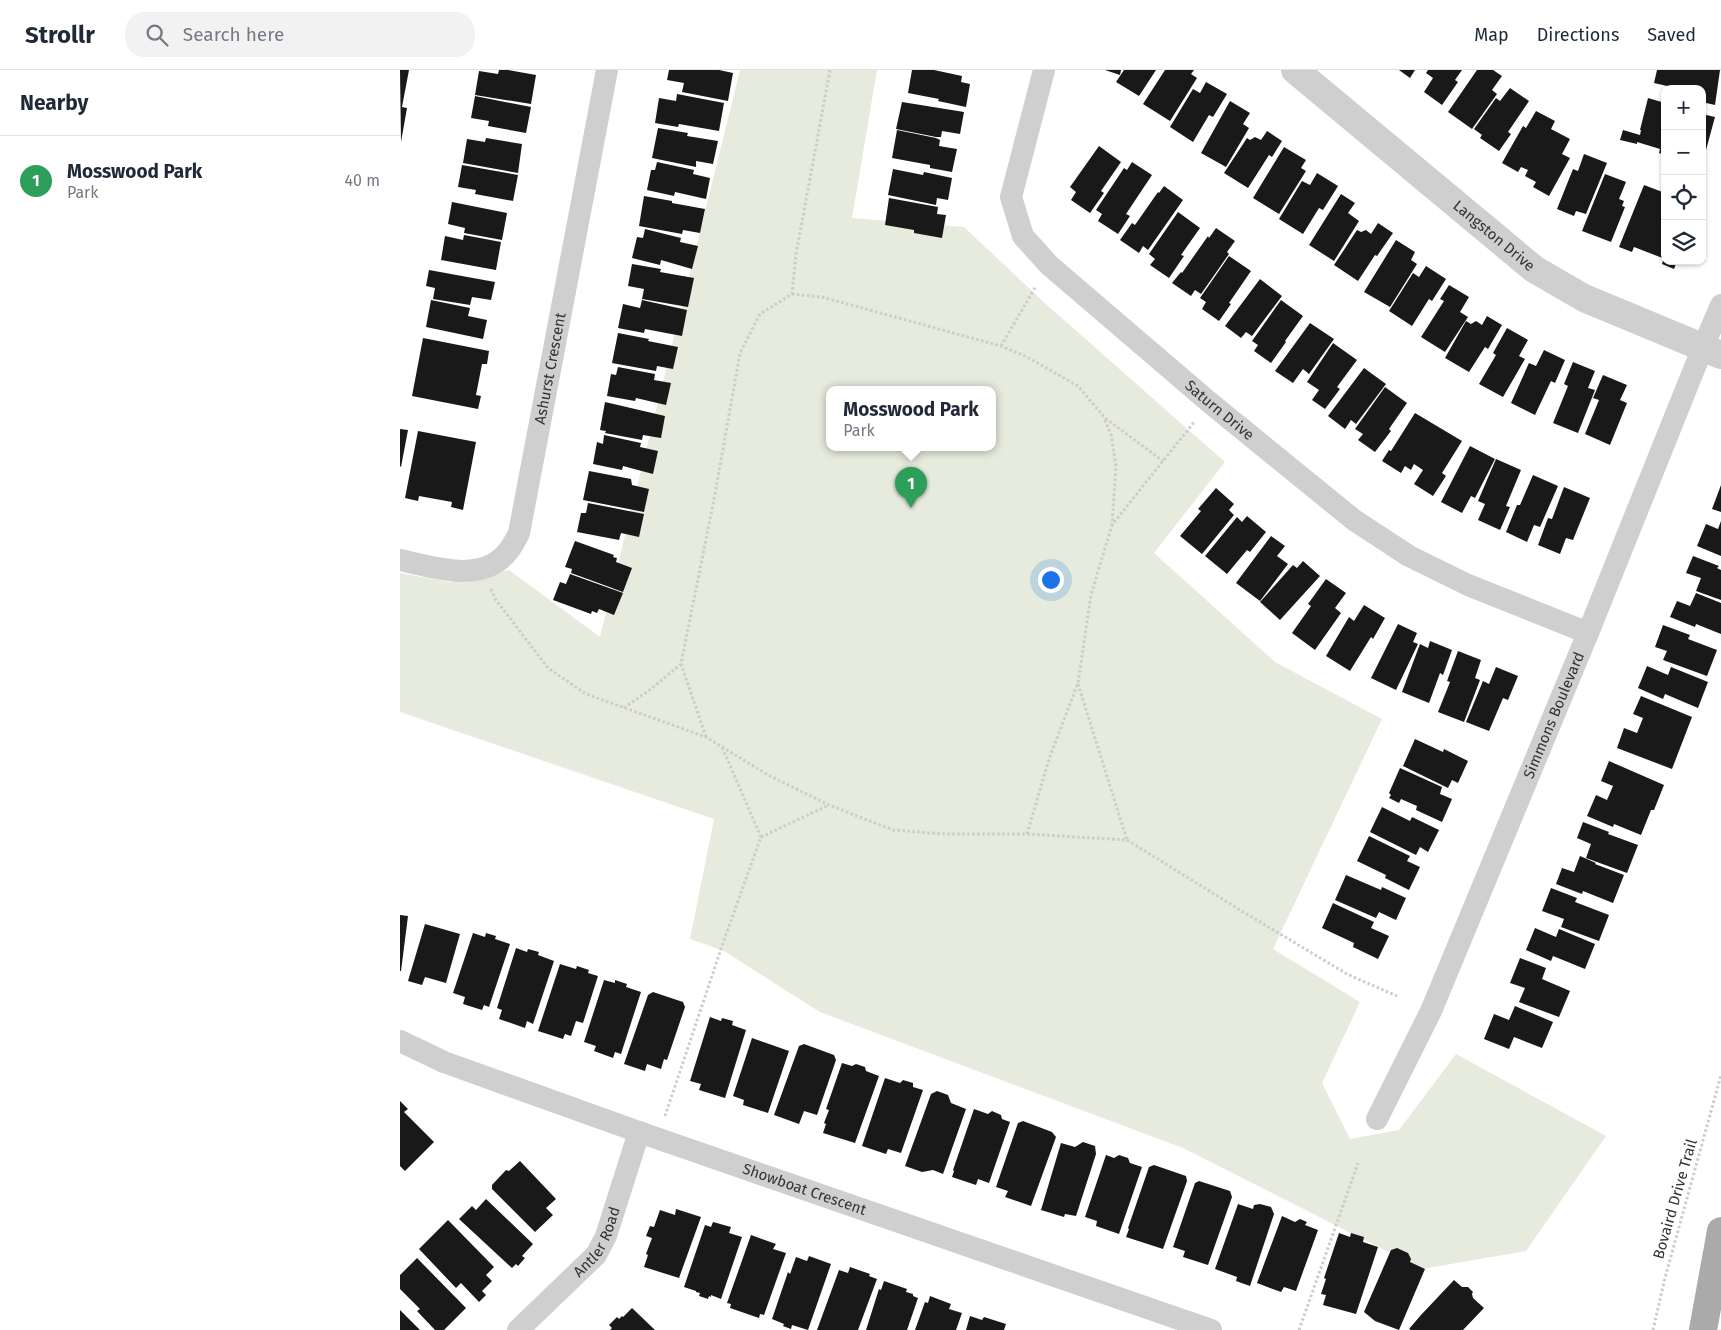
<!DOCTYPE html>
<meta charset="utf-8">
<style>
:root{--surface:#fff;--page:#f2f2f3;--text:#1f2937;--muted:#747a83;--line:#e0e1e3;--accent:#d93025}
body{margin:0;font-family:"Fira Sans",sans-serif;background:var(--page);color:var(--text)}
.controls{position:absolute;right:15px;top:15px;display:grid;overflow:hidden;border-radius:10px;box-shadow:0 1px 4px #0004}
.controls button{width:45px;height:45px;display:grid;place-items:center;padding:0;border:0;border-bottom:1px solid var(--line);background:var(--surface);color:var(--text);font:25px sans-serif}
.you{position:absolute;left:650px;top:509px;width:18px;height:18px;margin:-12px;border:4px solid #fff;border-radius:50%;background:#1a73e8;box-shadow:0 0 0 8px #1a73e833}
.badge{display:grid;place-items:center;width:32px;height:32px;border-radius:50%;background:var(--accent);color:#fff;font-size:16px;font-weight:700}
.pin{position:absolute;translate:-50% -41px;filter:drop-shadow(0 1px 2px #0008)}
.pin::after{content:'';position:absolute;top:26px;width:18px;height:15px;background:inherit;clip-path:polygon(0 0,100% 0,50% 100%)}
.popup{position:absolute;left:426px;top:316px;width:170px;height:65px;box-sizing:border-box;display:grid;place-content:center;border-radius:10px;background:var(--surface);filter:drop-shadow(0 1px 4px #0005);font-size:16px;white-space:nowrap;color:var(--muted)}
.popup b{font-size:19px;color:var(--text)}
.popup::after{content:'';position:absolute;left:50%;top:100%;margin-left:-10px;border:10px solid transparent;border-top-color:var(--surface)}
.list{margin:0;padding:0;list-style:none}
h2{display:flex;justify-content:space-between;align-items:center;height:65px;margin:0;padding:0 20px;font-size:21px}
h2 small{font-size:16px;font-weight:400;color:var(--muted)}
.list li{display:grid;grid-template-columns:32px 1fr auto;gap:15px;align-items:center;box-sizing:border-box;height:90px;padding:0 20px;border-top:1px solid var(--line)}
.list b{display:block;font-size:19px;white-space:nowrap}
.list p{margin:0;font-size:16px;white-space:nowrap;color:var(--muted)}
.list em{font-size:16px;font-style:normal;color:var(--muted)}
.icon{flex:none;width:28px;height:28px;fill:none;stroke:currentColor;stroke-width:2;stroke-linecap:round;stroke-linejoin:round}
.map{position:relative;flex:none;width:1321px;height:1260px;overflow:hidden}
header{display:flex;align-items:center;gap:30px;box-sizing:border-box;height:70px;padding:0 25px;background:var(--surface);border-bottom:1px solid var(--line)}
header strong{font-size:24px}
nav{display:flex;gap:28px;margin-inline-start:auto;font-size:18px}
.search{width:350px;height:45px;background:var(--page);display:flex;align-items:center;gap:12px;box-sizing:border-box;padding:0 18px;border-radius:20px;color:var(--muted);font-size:19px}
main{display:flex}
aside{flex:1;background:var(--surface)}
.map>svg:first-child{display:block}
.green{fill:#e6ebdd;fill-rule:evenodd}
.building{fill:#191919}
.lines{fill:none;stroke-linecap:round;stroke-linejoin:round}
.path{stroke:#ccc;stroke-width:3;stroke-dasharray:2.5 2.5;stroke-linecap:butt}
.minor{stroke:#cfcfcf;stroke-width:22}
.tertiary{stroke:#cfcfcf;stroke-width:28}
.primary{stroke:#aaa;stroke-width:28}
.labels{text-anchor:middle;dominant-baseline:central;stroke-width:5;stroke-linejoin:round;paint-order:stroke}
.street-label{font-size:15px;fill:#323232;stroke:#fff}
</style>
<header>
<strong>Strollr</strong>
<div class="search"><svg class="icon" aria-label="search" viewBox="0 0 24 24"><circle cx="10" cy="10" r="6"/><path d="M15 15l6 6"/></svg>Search here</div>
<nav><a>Map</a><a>Directions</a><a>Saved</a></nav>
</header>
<main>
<aside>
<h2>Nearby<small></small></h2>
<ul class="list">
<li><span class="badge" style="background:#2e9e5b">1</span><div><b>Mosswood Park</b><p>Park</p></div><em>40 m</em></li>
</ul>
</aside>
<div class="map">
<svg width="1321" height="1260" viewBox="0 0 1321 1260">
<rect width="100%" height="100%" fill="#fff"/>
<path class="green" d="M340,0H477L452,148L564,157L648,236L825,392L754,483L875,592L982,649L873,879L960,932L922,1013L950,1069L999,1060L1056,984L1206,1066L1126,1181L1022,1199L783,1078L420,942L324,881L290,869L314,749L0,642V503L49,512L109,500L200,567ZM430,319H592V377H430Z"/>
<path class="building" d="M0,0H9L2,37L7,38L1,72Z
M99,0H108L136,5L131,34L75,25L79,1L98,4Z
M269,0H319L333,3L328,31L282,22L284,13L267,10Z
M512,0H534L562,6L561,12L570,14L566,37L538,31L539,29L508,23Z
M705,0H721L720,5Z
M724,0H756L739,26L716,12Z
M765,0H794L791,4L797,8L770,51L743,34Z
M999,0H1015L1010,8Z
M1028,0H1062L1055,10L1058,12L1042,35L1024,22L1033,8L1026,3Z
M1077,0H1093L1102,6L1092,20L1097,24L1072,59L1048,42Z
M1257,0H1320L1315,35L1302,32V19H1280L1254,13Z
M806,12L827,24L813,47L809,45L793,72L770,57L793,19L800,23Z
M1110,18L1129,31L1108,62L1111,64L1099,81L1080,68L1082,65L1074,59L1096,28L1100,31Z
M277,24L324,33L319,61L279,54L278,57L255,53L259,28L276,31Z
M75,26L131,37L126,63L88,56L89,51L71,48Z
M1248,28L1265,33V85L1259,83L1260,79L1237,72V74L1220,70L1223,60L1240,65L1241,60H1240Z
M830,31L850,43L843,54L849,58L826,97L801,83Z
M502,32L564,42L560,64L542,61L541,67H536L496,59Z
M1136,41L1155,51L1151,59L1170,69L1162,84L1170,88L1149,126L1133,117L1136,112L1125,106L1128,100L1121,97L1118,102L1102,93L1123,56L1126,58Z
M1302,44L1315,47L1303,91H1302Z
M258,58L288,63L287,66L318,71L313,94L296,91V97L252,88Z
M497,60L536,68L540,70L539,76L557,79L552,102L530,98V95L492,88Z
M867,61L882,71L872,87L869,85L848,118L824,103L847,68L850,70L855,67L861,70Z
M86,68L122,74L118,103L63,93L67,69L85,72Z
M699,76L721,92L701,121L704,123L690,143L671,130L676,122L670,117Z
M884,77L906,90L901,98L906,101L879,144L853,128Z
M1184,84L1207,93L1186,144L1176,141L1174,146L1157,139L1173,99L1178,101Z
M257,92L294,100L293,104L310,108L306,129L275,122L274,126L247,120L251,100H255Z
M732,92L752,105L726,144L730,146L718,164L698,151L702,144L696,140L724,98L727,100Z
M62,95L118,105L113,131L75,124L76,120L58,117Z
M493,99L523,105L524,102L552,108L548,130L537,128L536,135L488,125Z
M917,103L938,116L923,140L919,138L903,164L879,149L902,111L910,115Z
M1205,104L1226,112L1219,129L1224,131L1222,136L1225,137L1211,172L1182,161Z
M1244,115L1265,123V189L1234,177L1232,182L1219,177Z
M764,116L783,130L748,180L743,176L739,183L720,170L732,153L735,155L758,122L759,123Z
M941,124L955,133L948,143L959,151L934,191L909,175Z
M244,126L272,131V133L305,139L300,163L283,160L282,164L239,156Z
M489,128L538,137L537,144L546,145L542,168L514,163V160L485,155Z
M52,132L107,143L102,170L64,163L65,158L48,154Z
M778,142L800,158L781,185L784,186L769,208L750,195L755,189L749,184Z
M978,153L993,163L977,186L975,185L958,211L934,195L957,160L961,162L966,160L971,164Z
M816,158L835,171L827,182L829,184L801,224L795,220L791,226L772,213L781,202L782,203L808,166L809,168Z
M245,159L281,168L280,172L298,176L292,199L261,190L260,195L232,188L237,167L243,168Z
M64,165L101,172L96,200L41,190L45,166L63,170Z
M996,170L1015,182L1011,190L1017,194L990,237L964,222Z
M829,186L851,201L829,233L831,234L819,251L802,239L806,232L800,228Z
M1263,191H1277L1274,199L1262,194Z
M232,194L261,199L260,202L294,208L288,237L242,229L244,219L228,216Z
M1026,196L1046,209L1032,231L1029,229L1012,256L989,241L1013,203L1019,207Z
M29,200L95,212L91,230L72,227L70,235L33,229L35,218L26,216Z
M860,209L882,226L852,266L846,262L841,268L825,256Z
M1049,215L1069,227L1060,242L1068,247L1045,282L1021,267L1044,231L1040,229Z
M31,230L70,238L68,246L87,250L83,269L26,257Z
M242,230L287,240L282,266L245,259L244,263L218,258L223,234L240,238Z
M881,230L903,246L885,271L886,272L871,293L854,281L858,275L852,271Z
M1087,246L1102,255L1088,279L1085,277L1069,302L1045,288L1066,251L1071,254L1076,251L1082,255Z
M910,253L934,269L909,304L903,299L893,313L875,301Z
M1107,258L1128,270L1119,286L1125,289L1103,327L1079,314L1096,285L1093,283Z
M218,263L249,269L248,271L278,277L273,299L257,296L256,301L212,293Z
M23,268L89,281L87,294H82L76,325L81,326L78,339L12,326Z
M933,273L957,290L937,317L940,319L925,339L912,330L919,320L907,312Z
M1144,280L1165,290L1155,313L1151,311L1135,345L1111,333L1129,293L1136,296Z
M1173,292L1195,301L1188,318L1195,320L1178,363L1153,353L1168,316L1164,314Z
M218,297L255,304L254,310L271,313L266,335L236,328L235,331L207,326L211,304L216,305Z
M964,298L986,314L956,354L951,350L945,359L928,346Z
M1203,305L1227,315L1220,330L1227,333L1210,375L1185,364L1199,330L1193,328Z
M985,317L1007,333L989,359L991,361L975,382L958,370L963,364L955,359Z
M205,332L265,346L261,368L243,365L242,370L205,363L206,361L200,360Z
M1015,343L1062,371L1042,403L1046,406L1033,426L1014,414L1023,400L1014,394L1011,400L1005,396L1001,403L982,391L989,380L991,381Z
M0,359L8,360L1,397L0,396Z
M18,361L76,372L63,440L51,437L52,432L19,426L18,431L5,428Z
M204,365L241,373L240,377L258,381L253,404L223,396L222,400L193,394L197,372L203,374Z
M1070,376L1095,389L1075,428L1071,426L1062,443L1041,432Z
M1096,389L1121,400L1106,436L1110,437L1100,460L1078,450L1085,434L1078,431Z
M189,401L231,409L232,415L249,419L244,442L183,430Z
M1133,405L1158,416L1140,457L1134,455L1127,472L1106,462L1117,435H1120Z
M1321,415V442L1312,439Z
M1164,417L1190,428L1173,470L1166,468L1160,484L1138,475L1148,448L1152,449Z
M816,418L834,434L829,440L834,445L802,484L780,466L801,441L798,439Z
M188,433L244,444L239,467L221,463L219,470L177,462L181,443H186Z
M847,446L866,462L850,482L847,480L827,504L805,486L837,447L842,452Z
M1321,451V486L1297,476L1306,454L1318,459Z
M871,466L885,476L877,486L888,494L860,531L836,513Z
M175,471L214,485L213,487L217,488L216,492L232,498L223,522L171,503L172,499L165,497Z
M1293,486L1319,496L1317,498L1321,500V530L1296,521L1301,508L1286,503Z
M903,491L920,506L880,550L860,532L893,495L897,498Z
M170,504L223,523L214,545L199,539L197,543L192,541L191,544L153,530L160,512L166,514Z
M926,509L946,523L935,538L941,543L915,580L892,563L911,536L908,534Z
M1296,523L1321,533V564L1296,554L1295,557L1270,547L1277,531L1290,536Z
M964,535L985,548L973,569L971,567L950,601L926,586L949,547L954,551Z
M998,554L1017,563L1013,572L1018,574L996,620L971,608Z
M1263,555L1290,565L1288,569L1317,580L1307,606L1263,590L1267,581L1255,577Z
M1030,571L1052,580L1043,605L1040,603L1029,633L1002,622L1020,574L1028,578Z
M1058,581L1081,590L1075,608L1080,610L1064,652L1038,642L1050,612L1047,611Z
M1247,596L1268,605L1271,597L1308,612L1298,638L1265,624L1263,629L1238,618Z
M1096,597L1118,606L1108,630L1103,628L1089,661L1066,652L1083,611L1089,614Z
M1241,626L1292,647L1272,699L1217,678L1224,658L1237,663L1243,648L1233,644Z
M1015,669L1043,682L1044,679L1068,691L1058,713L1052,710L1048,718L1003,696Z
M1209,691L1264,715L1254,740H1251L1241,765L1214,754L1213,757L1187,746L1196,725L1207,730L1213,716L1201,711Z
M1000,698L1042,717L1040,724L1052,729L1042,752L1016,740L1017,736L1001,729L999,733L989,728L991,725L989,723Z
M982,737L1010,751L1012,747L1039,760L1028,782L1020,777L1016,785L970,762Z
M1183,752L1209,762L1208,764L1238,775L1227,803L1186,788L1191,774L1177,768Z
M969,766L1010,786L1007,791L1020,797L1009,820L985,808L986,805L957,791Z
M1180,786L1196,793L1195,794L1224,805L1213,833L1183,821L1182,824L1156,814L1162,798L1174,802Z
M946,805L981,820L982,817L1006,828L996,850L979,842L976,848L935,830Z
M1151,818L1177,828L1175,832L1209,845L1199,871L1161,857L1164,849L1142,841Z
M933,833L974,852L971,858L989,866L978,889L953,877L954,873L922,858Z
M0,845L8,846L1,901H0Z
M25,854L60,864L46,913L25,907L22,915L8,911Z
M1135,858L1156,867L1159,859L1195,874L1185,899L1153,886L1151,891L1126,880Z
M73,863L85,867L86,863L96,866L95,869L110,874L89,937L84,935L82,940L63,934L65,927L53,923Z
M116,878L127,882L128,879L139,882L138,885L154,891L133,954L127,951L125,958L99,949L102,940L97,938Z
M1120,888L1146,898L1142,909L1170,921L1159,947L1119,932L1125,918L1110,913Z
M160,894L176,899L177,896L189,900L188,903L198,906L183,953L176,951L171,966L165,964L163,969L138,961Z
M204,910L215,913V910L227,914L226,917L241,922L221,984L215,982L213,988L194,981L196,976L184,972Z
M253,922L283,932L285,937L267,990L264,989L261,999L247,994L245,1001L224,994L248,925Z
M1115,936L1153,952L1142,978L1114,967L1109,979L1084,969L1094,944L1109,950Z
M310,947L321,951L322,948L333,951L332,955L346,960L325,1028L299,1020L301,1014L290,1011Z
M352,968L389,981L368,1043L343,1035L344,1030L333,1026Z
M404,974L434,985L436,990L417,1045L404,1041L399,1054L374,1045L399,976Z
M442,993L452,996L456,994L465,997L466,1001L479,1006L455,1073L423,1063L426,1054L424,1053L429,1040L426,1039Z
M485,1008L500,1013L503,1010L513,1013V1017L523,1020L501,1083L488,1079L486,1084L462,1076Z
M537,1021L548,1025L551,1033L566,1039L543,1104L533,1100L522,1102L505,1096L531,1024Z
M0,1031L8,1039L4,1042L34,1072L5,1101L0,1096Z
M574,1039L588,1044L592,1041L601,1045L602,1049L610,1052L589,1113L578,1109L576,1115L552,1107L554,1101L553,1100Z
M623,1051L652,1062L656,1067L631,1136L605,1127L608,1121L596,1117L618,1053Z
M683,1072L695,1076L696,1084L676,1146L665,1144L664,1147L641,1140L661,1073L675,1077Z
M706,1085L714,1088L719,1085L728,1088L730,1093L742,1097L719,1164L696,1156L697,1151L685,1147Z
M120,1091L156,1129L146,1138L153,1145L135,1162L92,1119V1115L106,1100L109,1101Z
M754,1095L786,1106L787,1111L763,1179L726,1167L729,1159L728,1158L749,1097Z
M799,1111L830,1121L832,1127L808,1195L783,1187L785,1181L773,1177L795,1113Z
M86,1129L133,1174L122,1186L125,1188L118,1196L116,1194L112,1198L59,1149L72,1136L76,1140Z
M838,1134L853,1139L854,1135L860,1134L871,1137L874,1144L850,1216L836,1211L837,1207L815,1199Z
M276,1139L301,1147L279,1208L244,1197L248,1185L246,1184L252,1168L246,1166L250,1156L254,1157L260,1140L275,1145Z
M882,1146L895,1152L900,1149L907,1152L905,1155L918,1160L896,1221L884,1217L881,1222L857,1213Z
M48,1150L94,1197L86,1205L92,1211L82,1221L86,1225L79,1232L61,1213L56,1218L19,1179Z
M313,1152L331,1157L329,1163L342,1167L321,1229L311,1225V1227L309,1226L308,1229L299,1226L300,1223L296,1222V1221L284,1217L305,1155L311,1157Z
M939,1163L950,1167L951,1163L964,1167L963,1172L978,1177L956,1244L923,1235L926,1225L921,1224L926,1209L924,1208Z
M351,1165L376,1174L373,1179L386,1183L364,1245L360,1244L359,1248L330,1238L331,1234L327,1233Z
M997,1178L1008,1183L1011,1189L1010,1192L1025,1199L999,1260L975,1251L964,1242L991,1180Z
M409,1186L431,1194L408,1260L392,1255L391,1259L383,1256L384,1254L372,1249L388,1202L390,1204L396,1187L407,1191Z
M17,1188L66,1238L44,1260H35L17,1241L20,1239L0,1219V1205Z
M450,1197L470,1204L469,1206L477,1209L458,1260H417L439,1200L448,1203Z
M1054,1210L1062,1217H1068L1073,1222L1072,1224L1073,1228L1084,1238L1063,1260H1011L1009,1259L1021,1245Z
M484,1211L507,1219L506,1222L513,1224V1226L518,1228L507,1260H466L479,1219L481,1220Z
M530,1226L551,1234L549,1239L562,1243L556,1260H515L525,1232L528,1233Z
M232,1238L255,1260H210L212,1258L209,1255L217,1247L219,1249L222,1246L223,1247Z
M0,1240L20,1260H0Z
M570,1246L582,1250L584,1247L606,1254L604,1260H566Z"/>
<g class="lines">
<path class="path" d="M392,224L422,227L601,276L627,287L678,316L705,348L763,391
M601,276L636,216
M705,350L711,365L716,396L712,455
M91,519L96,530L148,598L186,624L306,667L368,705L429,735L493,760L544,764H627L727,770L840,840L947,904L997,926
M678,614L727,770
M224,638L251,619L281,594
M306,667L281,594L315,424L340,283L360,244L392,224L396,184L430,0
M627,764L649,689L678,613L691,525L712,455L795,351
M361,767L429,735
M265,1046L324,870L361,767L322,677
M899,1260L958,1093
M1253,1260L1265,1208L1321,1005"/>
<g class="minor">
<path id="s1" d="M644,0L611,127L623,166L649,195L809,332L954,450L1009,486L1068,515L1188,563"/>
<path id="s2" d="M0,490C34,497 84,515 109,480C113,475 116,469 119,463L207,0"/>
<path id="s3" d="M0,971L44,992L239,1062L811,1260"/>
<path id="s4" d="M977,1049L1031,941L1188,563L1303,277L1321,235"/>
<path id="s5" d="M118,1260L196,1185L206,1166L239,1062"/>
</g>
<path class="tertiary" id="s6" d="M895,0L1134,199L1184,228L1321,285"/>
<path class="primary" d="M1303,1260L1321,1161"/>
</g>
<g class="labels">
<g class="street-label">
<text stroke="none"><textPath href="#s6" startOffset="259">Langston Drive</textPath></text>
<text stroke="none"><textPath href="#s2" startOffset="304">Ashurst Crescent</textPath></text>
<text stroke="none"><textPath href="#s1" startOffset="435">Saturn Drive</textPath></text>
<text stroke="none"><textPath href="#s4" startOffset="441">Simmons Boulevard</textPath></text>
<text stroke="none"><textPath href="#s3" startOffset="431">Showboat Crescent</textPath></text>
<text transform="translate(1275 1129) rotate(-74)">Bovaird Drive Trail</text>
<text stroke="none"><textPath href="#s5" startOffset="120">Antler Road</textPath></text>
</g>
</g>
</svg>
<div class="controls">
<button>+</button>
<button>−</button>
<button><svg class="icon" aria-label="locate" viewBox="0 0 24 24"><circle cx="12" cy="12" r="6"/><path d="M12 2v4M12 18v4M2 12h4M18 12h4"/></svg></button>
<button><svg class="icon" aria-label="layers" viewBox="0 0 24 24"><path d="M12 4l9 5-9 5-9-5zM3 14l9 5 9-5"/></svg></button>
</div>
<div class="you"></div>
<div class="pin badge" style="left:511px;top:438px;background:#2e9e5b">1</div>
<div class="popup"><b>Mosswood Park</b>Park</div>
</div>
</main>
